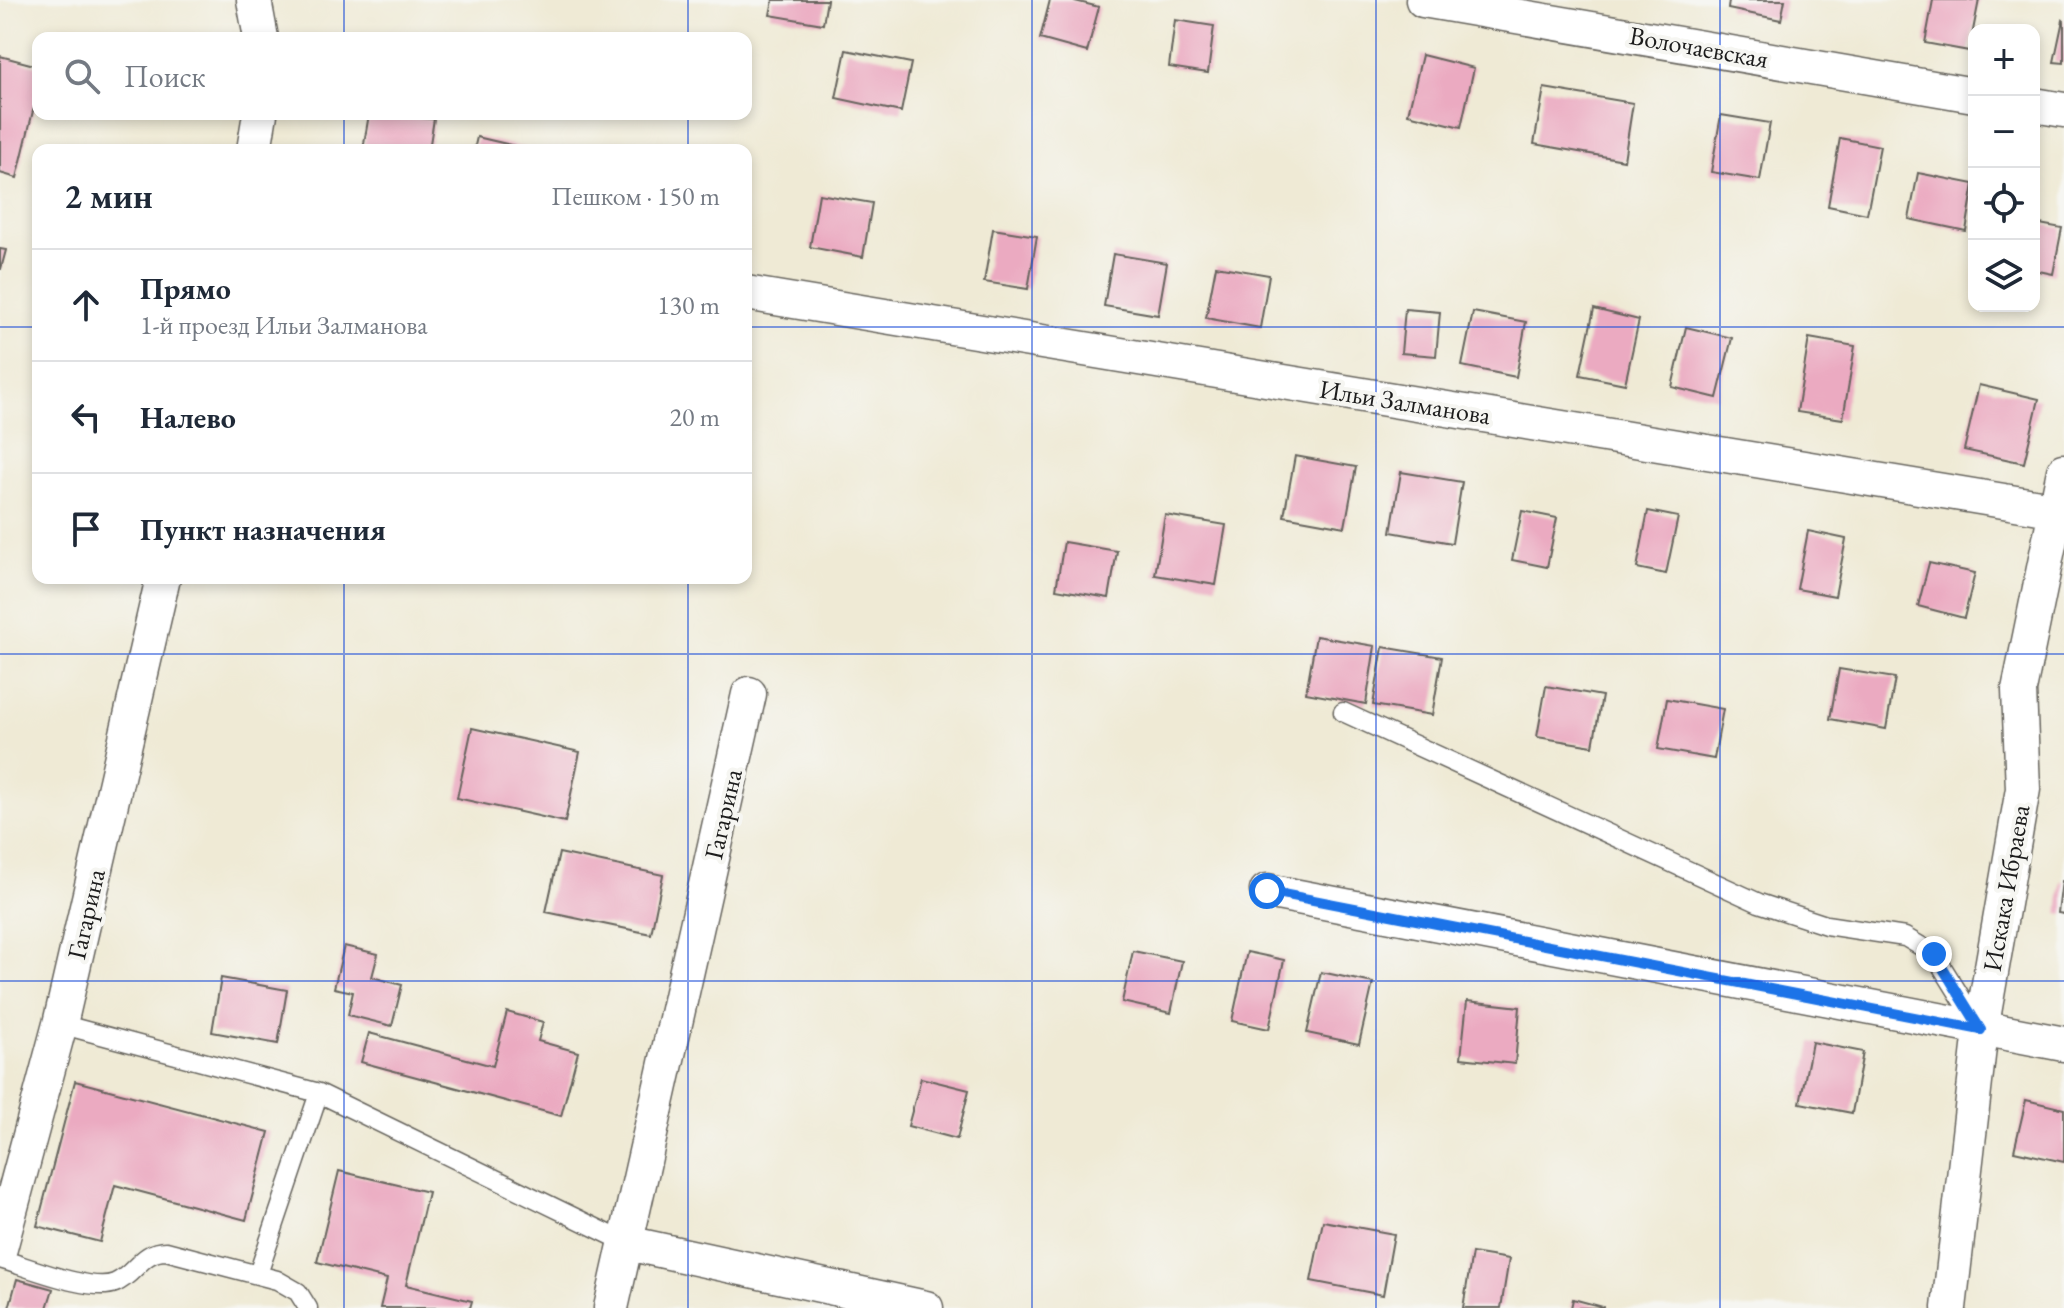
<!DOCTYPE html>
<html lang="ru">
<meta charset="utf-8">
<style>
:root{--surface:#fff;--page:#f6f6f7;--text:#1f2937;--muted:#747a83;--line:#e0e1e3}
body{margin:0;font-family:"EB Garamond",serif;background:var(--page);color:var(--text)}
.controls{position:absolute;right:24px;top:24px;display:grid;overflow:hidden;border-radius:16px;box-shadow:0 4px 12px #0003}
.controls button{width:72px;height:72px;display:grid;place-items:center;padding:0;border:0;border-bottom:2px solid var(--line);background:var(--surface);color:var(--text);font:40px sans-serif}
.stop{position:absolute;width:24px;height:24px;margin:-18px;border:6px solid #1a73e8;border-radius:50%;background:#fff}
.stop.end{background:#1a73e8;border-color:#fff;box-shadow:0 2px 8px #0008}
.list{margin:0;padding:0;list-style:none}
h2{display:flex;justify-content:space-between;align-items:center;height:104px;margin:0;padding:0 32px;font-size:34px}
h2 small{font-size:26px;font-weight:400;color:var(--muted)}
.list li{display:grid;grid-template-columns:52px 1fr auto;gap:24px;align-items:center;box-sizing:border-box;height:112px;padding:0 32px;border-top:2px solid var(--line)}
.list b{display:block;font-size:30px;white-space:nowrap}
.list p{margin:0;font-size:26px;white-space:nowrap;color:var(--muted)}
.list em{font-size:26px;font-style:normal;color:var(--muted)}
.icon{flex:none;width:44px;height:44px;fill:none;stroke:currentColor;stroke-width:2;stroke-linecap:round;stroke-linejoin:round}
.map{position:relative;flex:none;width:2064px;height:1308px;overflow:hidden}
.search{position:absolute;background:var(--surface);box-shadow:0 4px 12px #0003;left:32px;top:32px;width:720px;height:88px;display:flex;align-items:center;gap:20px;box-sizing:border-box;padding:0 28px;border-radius:16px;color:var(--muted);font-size:30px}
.panel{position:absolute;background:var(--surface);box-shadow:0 4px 12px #0003;left:32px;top:144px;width:720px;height:440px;border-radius:16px}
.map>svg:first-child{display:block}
.building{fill:#ebaac1}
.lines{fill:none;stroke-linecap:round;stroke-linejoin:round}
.lane-casing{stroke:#66645d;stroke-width:21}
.street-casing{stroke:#66645d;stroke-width:37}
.lane{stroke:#fff;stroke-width:18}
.street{stroke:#fff;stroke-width:34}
.route{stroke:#1a73e8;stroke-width:10}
.grid{fill:none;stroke:#1d4ed8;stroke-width:2;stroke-opacity:0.55}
.labels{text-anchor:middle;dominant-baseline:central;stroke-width:8;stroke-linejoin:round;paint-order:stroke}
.street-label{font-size:26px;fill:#1c1c1c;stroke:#f6f6f2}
</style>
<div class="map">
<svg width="2064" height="1308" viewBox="0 0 2064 1308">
<rect width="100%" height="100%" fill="#f6f6f2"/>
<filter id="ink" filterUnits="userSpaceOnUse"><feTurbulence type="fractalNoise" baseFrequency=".0125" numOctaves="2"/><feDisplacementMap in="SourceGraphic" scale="16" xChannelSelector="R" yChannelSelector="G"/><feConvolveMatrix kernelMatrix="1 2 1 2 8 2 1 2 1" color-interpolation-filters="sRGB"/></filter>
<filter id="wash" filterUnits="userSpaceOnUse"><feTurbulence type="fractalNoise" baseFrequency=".006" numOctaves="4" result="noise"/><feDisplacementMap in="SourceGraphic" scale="32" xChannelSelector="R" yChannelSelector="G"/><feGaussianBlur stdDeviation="1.8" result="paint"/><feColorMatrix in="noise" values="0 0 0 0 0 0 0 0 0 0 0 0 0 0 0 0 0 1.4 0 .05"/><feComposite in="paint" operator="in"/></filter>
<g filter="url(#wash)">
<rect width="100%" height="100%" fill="#efead5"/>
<g id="blocks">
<path class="building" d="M773,0H827L823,24L770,15Z
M1050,0H1071L1099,7L1087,52L1040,39Z
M1729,0H1785L1781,20L1728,9Z
M1933,0H1979L1969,51L1925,43Z
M1175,20L1214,26L1208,73L1169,67Z
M2063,20L2064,21V63L2054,62Z
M846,50L911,63L901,112L836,98Z
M1422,55L1474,68L1461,127L1408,114Z
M0,56L38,66V90L17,178L0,173Z
M1544,88L1633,103L1624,160L1534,144Z
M369,114L434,119L429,150H363Z
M1721,115L1770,123L1760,180L1711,172Z
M477,137L528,149V150H474Z
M1840,138L1880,146L1867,214L1828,206Z
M1918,173L1974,184L1966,231L1909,219Z
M819,194L872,203L863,257L810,247Z
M2034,223L2062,228L2053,274L2034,270Z
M993,229L1037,236L1028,289L984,282Z
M0,249L6,250L1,269H0Z
M1113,254L1167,263L1158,315L1104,306Z
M1216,266L1269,275L1260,328L1206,318Z
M1405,309L1440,312L1436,356L1401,353Z
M1594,309L1639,320L1625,384L1580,375Z
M1473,312L1526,322L1516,377L1462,366Z
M1686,327L1732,338L1717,398L1672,387Z
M1809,338L1855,346L1843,419L1797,412Z
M1979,385L2039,399L2024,463L1964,450Z
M1295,456L1356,467L1345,527L1284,516Z
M1401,472L1462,482L1452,543L1391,532Z
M1522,511L1557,518L1547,567L1512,560Z
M1648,511L1678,517L1666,574L1637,568Z
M1165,515L1226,525L1216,585L1155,575Z
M1808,531L1846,539L1835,596L1797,589Z
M1064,542L1117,551L1109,598L1056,589Z
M1929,563L1975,573L1964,618L1918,606Z
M1316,636L1375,646L1366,704L1306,693Z
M1383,647L1442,657L1432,715L1373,705Z
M1839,669L1895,678L1886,729L1830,719Z
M1546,686L1602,696L1593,746L1537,737Z
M1667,699L1723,709L1714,759L1658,749Z
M472,728L580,752L565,822L457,798Z
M559,853L663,875L651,934L546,912Z
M2062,881H2064V914L2058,913Z
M344,946L378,954L372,977L402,985L392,1026L348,1015L353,992L334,988Z
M1133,951L1182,961L1171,1013L1122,1002Z
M1247,952L1284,960L1269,1029L1232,1021Z
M1321,972L1373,983L1359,1044L1307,1033Z
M221,978L287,990L278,1044L212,1032Z
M1467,1001L1520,1007L1515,1064L1461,1058Z
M507,1012L543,1022L538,1041L578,1052L561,1116L361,1062L369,1033L493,1066Z
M1812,1042L1863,1052L1852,1113L1800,1103Z
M921,1078L969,1090L957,1139L908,1126Z
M75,1081L269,1132L246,1220L115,1185L100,1242L37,1226Z
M2026,1100L2064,1109V1162L2014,1151Z
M339,1171L428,1192L406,1285L472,1301L470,1308H380L387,1279L317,1262Z
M1323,1221L1394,1234L1383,1295L1311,1281Z
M1472,1253L1509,1259L1501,1308H1463Z
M17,1279L53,1289L47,1308H9Z
M1573,1299L1603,1307V1308H1571Z"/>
</g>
</g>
<g filter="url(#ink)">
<use href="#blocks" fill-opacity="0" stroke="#66645d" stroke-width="2"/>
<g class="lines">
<g class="lane-casing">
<path id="lane" d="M1343,712L1759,903L1826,925L1905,937L1934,954L1980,1028
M60,1024L319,1093L627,1243
M0,1259C26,1266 91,1293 115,1283C136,1274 141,1251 166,1251L277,1280L298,1292L308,1308
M258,1274L319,1093"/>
</g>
<g class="street-casing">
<path id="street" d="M254,0L261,38
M1423,0L1974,95
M2034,105L2064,110
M254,150L260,114
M746,293L2064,511
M1267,891L2064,1044
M627,1243L926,1308
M0,1248L60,1024L163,578
M611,1308L749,694
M1949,1308L1981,1030L2023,789L2019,690L2064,471"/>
</g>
<use href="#lane" class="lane"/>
<use href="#street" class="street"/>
</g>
</g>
<g class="lines" filter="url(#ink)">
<path class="route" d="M1267,891L1981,1030L1934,954"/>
</g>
<path class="grid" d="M344,0V38M688,0V38M1032,0V1308M1376,0V1308M1720,0V1308M344,114V150M688,114V150M0,327H38M746,327H2064M344,578V1308M688,578V1308M0,654H2064M0,981H2064"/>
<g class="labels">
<g class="street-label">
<text transform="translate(1699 47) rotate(10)">Волочаевская</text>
<text transform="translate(1405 402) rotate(9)">Ильи Залманова</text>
<text transform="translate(723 814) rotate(-77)">Гагарина</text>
<text transform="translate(2006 888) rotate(-80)">Искака Ибраева</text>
<text transform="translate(86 914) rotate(-77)">Гагарина</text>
</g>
</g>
</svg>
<div class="controls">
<button>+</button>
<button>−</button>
<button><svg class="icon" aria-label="locate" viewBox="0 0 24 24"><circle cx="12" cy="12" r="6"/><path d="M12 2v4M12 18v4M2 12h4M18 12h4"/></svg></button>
<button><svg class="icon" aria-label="layers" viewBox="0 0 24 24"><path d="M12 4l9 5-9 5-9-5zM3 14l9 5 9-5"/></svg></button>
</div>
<div class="stop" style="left:1267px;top:891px"></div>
<div class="stop end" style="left:1934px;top:954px"></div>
<div class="search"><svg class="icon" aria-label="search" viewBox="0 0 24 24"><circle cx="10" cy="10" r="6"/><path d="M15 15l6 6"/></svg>Поиск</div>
<section class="panel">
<h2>2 мин<small>Пешком · 150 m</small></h2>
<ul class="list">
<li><svg class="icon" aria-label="ahead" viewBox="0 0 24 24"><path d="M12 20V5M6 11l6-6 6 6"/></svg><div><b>Прямо</b><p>1-й проезд Ильи Залманова</p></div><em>130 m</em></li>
<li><svg class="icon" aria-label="left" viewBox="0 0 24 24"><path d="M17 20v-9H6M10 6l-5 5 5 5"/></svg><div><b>Налево</b></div><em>20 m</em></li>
<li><svg class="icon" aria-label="arrive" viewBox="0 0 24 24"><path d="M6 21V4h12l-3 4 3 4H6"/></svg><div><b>Пункт назначения</b></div></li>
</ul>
</section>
</div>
